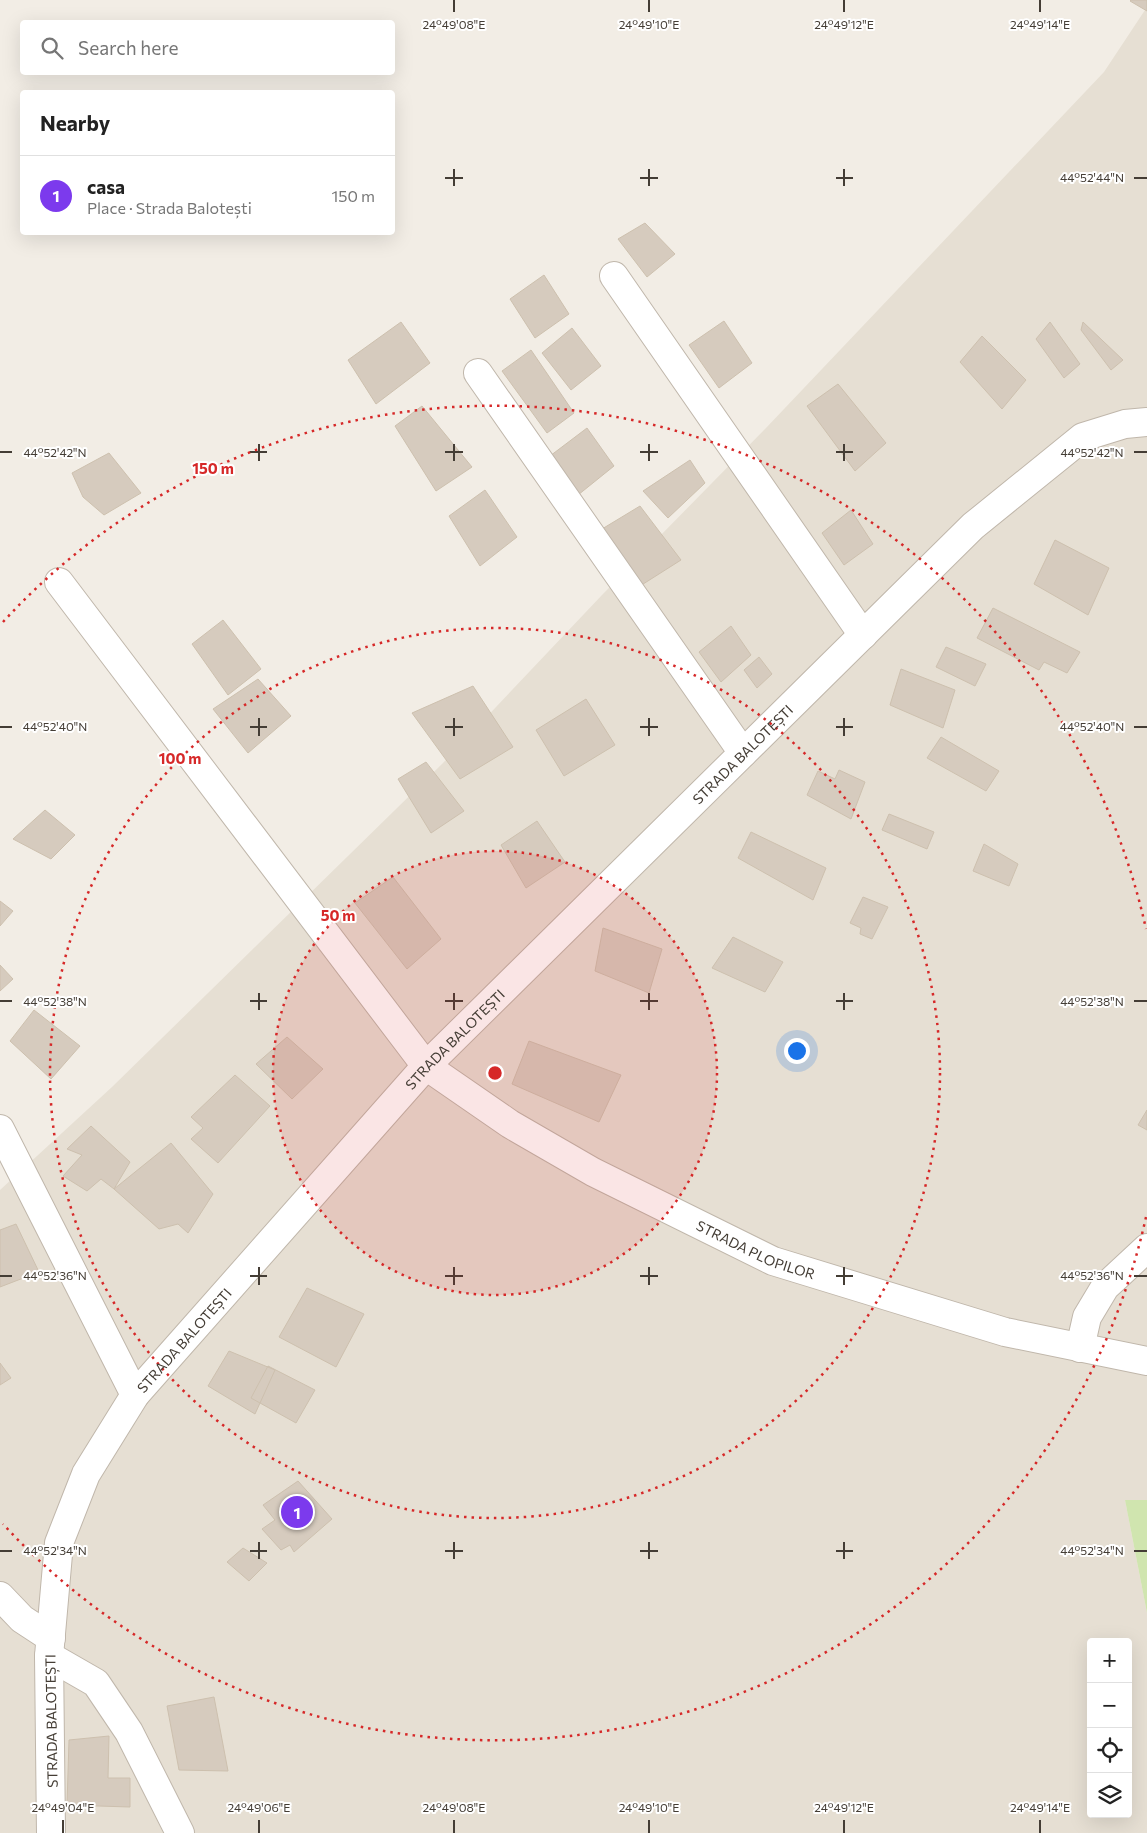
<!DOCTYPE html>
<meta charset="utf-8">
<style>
:root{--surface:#fff;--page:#f2f2f2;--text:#222;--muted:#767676;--line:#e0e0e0;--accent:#7c3aed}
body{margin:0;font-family:Commissioner,sans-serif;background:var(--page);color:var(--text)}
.controls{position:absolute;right:15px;bottom:15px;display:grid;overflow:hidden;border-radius:5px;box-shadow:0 5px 20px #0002}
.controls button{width:45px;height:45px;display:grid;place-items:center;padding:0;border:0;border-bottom:1px solid var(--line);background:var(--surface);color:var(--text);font:25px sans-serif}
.you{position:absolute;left:796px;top:1050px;width:18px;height:18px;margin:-12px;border:4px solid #fff;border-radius:50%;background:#1a73e8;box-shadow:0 0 0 8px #1a73e833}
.badge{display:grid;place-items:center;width:32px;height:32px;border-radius:50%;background:var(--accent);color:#fff;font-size:16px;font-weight:700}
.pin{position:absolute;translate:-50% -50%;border:2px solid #fff;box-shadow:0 1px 5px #0006}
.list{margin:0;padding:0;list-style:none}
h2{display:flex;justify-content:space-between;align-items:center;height:65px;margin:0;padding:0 20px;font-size:21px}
h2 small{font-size:16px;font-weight:400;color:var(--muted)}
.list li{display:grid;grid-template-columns:32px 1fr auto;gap:15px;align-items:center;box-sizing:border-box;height:80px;padding:0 20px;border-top:1px solid var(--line)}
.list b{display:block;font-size:19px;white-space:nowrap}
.list p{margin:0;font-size:16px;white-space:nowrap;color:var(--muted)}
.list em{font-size:16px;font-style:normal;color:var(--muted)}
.icon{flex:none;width:28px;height:28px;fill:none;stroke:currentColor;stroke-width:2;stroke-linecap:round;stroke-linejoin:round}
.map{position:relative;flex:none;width:1147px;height:1833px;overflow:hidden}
.search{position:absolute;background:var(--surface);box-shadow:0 5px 20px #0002;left:20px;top:20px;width:375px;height:55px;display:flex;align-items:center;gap:12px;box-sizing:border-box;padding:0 18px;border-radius:5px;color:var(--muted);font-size:19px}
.panel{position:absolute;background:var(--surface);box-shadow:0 5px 20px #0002;left:20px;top:90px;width:375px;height:145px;border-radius:5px}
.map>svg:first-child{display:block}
.residential{fill:#e6dfd3;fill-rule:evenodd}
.green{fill:#d0e5af}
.building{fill:#d6cbbe;stroke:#cdc0ae}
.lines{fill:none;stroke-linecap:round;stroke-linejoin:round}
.minor-casing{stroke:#c0b7ab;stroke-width:30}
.minor{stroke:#fff;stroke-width:28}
.ticks{fill:none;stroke:#443d35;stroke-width:2}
.ring{fill:none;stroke:#d62828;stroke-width:2.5;stroke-dasharray:2.5 5}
.labels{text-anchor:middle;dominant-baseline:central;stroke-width:4;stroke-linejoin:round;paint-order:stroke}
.street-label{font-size:14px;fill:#443d35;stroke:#fff}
.ticks-label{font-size:12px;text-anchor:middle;fill:#443d35;stroke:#fff;stroke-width:4;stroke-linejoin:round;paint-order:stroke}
.centre{fill:#d62828;stroke:#fff;stroke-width:2.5}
.ring-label{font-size:15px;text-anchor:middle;font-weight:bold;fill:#d62828;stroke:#fff;stroke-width:4;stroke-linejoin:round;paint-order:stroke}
</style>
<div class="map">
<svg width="1147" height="1833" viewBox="0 0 1147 1833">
<rect width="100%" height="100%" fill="#f2ede5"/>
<path class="residential" d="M1147,7V1500H1125L1147,1613V1833H0V1190L112,1087L442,764L602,595L766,428L1104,72ZM1091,1642H1128V1814H1091Z"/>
<path class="green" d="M1125,1500H1147V1613Z"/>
<path class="building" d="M1147,0V11L1130,1L1131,0Z
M645,223L675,254L647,277L618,239Z
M544,275L569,314L535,338L510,299Z
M724,321L752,363L719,388L689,345Z
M401,322L430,363L376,404L348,360Z
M1050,322L1080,364L1064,378L1036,339Z
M1083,322L1123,360L1111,370L1081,330Z
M572,328L601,366L571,390L542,353Z
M982,336L1026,380L1002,409L960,362Z
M531,350L574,413L547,433L502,371Z
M838,384L886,443L855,471L807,406Z
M422,406L472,467L436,491L395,426Z
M587,428L614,466L578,495L550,456Z
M109,453L141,493L104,515L83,497L72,473Z
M690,460L705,483L668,518L643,491Z
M485,490L517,537L480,566L449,516Z
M640,506L681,560L640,586L602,529Z
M851,510L873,544L844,565L822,533Z
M1055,540L1109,568L1088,615L1034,584Z
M993,608L1080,652L1067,673L1044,662L1039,670L977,638Z
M223,620L261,669L228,695L192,644Z
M731,626L751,655L721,682L699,652Z
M946,647L986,664L975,686L936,667Z
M759,657L772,674L757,688L744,670Z
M901,669L955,690L943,728L890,705Z
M258,679L291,716L248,753L213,709Z
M473,686L513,747L460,779L412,713Z
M586,699L615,745L564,776L536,730Z
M941,737L999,771L986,791L927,758Z
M426,762L464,811L431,833L398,779Z
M839,770L865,782L851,819L807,795L818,771L835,779Z
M45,810L75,835L51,859L13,839Z
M889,814L934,832L927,849L882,830Z
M537,821L565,862L526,888L501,845Z
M751,832L826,868L813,900L738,858Z
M984,844L1018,864L1009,886L973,871Z
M393,877L441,939L407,969L355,903Z
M863,897L888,907L872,939L860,934L861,928L850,923Z
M0,901L13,911L0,926Z
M603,928L662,949L649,993L595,971Z
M733,937L783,962L765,992L712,968Z
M0,965L13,979L0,991Z
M34,1010L80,1046L51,1079L10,1041Z
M287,1037L323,1069L292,1099L256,1064Z
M529,1041L621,1075L599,1122L512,1084Z
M235,1075L270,1106L218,1163L191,1139L203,1128L191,1117Z
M1147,1110V1130L1138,1125Z
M91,1126L130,1162L114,1189L101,1179L87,1191L63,1176L82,1155L67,1149Z
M171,1143L213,1194L188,1233L178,1224L159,1229L114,1189Z
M16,1224L39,1272L0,1287V1230Z
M307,1288L364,1314L336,1367L279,1337Z
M229,1351L275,1370L255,1414L208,1386Z
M0,1363L11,1378L0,1385Z
M268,1366L315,1390L296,1423L251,1398Z
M298,1481L332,1519L294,1552L290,1545L281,1550L262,1529L275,1520L263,1505Z
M243,1548L267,1563L249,1581L227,1562Z
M214,1697L228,1771L179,1770L167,1706Z
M109,1736L108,1778H130V1807L67,1805L69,1740Z"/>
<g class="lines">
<g class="minor-casing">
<g id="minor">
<path d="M614,276L863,635"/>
<path d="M478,373L743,753"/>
<path id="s1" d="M59,582L426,1066L510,1124L593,1172L773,1261L1005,1332L1147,1361"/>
<path d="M0,1129L135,1395"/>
<path d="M1080,1348L1087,1317L1105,1287L1147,1248"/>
<path d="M0,1596L22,1619L51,1638"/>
<path d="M49,1656L96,1683L129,1732L180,1833"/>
<path id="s2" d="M51,1833L49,1656L59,1543L86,1474L135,1395L426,1066L973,526L1083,437L1125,424L1147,422"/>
</g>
</g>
<use href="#minor" class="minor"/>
</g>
<path class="ticks" d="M454,0V12M649,0V12M844,0V12M1040,0V12M454,169V186M649,169V186M844,169V186M445,178H463M640,178H658M836,178H853M1134,178H1147M259,444V461M454,444V461M649,444V461M844,444V461M0,452H12M250,452H267M445,452H463M640,452H658M836,452H853M1134,452H1147M259,718V736M454,718V736M649,718V736M844,718V736M0,727H12M250,727H267M445,727H463M640,727H658M836,727H853M1134,727H1147M259,993V1010M454,993V1010M649,993V1010M844,993V1010M0,1001H12M250,1001H267M445,1001H463M640,1001H658M836,1001H853M1134,1001H1147M259,1267V1285M454,1267V1285M649,1267V1285M844,1267V1285M0,1276H12M250,1276H267M445,1276H463M640,1276H658M836,1276H853M1134,1276H1147M259,1542V1559M454,1542V1559M649,1542V1559M844,1542V1559M0,1551H12M250,1551H267M445,1551H463M640,1551H658M836,1551H853M1134,1551H1147M63,1820V1833M259,1820V1833M454,1820V1833M649,1820V1833M844,1820V1833M1040,1820V1833"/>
<circle cx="495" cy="1073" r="222" fill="#d62828" fill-opacity=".12"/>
<g class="ring">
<circle cx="495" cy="1073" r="222"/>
<circle cx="495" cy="1073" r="445"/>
<path d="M1146 1217A667 667 0 0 1 3 1524M3 622A667 667 0 0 1 1146 929"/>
</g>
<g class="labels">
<g class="street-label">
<text stroke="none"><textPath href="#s2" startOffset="1341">STRADA BALOTEȘTI</textPath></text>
<text stroke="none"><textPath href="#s2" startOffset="936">STRADA BALOTEȘTI</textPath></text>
<text stroke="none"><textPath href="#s1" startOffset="986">STRADA PLOPILOR</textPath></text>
<text stroke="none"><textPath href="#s2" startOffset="531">STRADA BALOTEȘTI</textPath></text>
<text transform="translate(51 1721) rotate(-91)">STRADA BALOTEȘTI</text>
</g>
</g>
<g class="ticks-label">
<text x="454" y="29">24°49'08"E</text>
<text x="649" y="29">24°49'10"E</text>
<text x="844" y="29">24°49'12"E</text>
<text x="1040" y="29">24°49'14"E</text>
<text x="1092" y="182">44°52'44"N</text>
<text x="55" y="457">44°52'42"N</text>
<text x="1092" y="457">44°52'42"N</text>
<text x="55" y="731">44°52'40"N</text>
<text x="1092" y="731">44°52'40"N</text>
<text x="55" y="1006">44°52'38"N</text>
<text x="1092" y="1006">44°52'38"N</text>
<text x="55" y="1280">44°52'36"N</text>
<text x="1092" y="1280">44°52'36"N</text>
<text x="55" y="1555">44°52'34"N</text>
<text x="1092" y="1555">44°52'34"N</text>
<text x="63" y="1812">24°49'04"E</text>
<text x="259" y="1812">24°49'06"E</text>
<text x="454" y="1812">24°49'08"E</text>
<text x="649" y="1812">24°49'10"E</text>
<text x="844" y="1812">24°49'12"E</text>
<text x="1040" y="1812">24°49'14"E</text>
</g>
<circle cx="495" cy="1073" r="8" class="centre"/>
<g class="ring-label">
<text x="213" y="474">150 m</text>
<text x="180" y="764">100 m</text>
<text x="338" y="921">50 m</text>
</g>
</svg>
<div class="controls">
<button>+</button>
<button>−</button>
<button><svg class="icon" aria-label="locate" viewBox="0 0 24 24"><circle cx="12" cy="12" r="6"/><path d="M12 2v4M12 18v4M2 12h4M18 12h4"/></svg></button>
<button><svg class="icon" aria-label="layers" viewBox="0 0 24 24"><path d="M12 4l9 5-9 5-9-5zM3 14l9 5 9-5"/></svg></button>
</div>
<div class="you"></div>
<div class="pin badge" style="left:297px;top:1512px">1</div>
<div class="search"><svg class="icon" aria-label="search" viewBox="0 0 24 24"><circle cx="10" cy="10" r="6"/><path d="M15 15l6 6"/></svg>Search here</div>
<section class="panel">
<h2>Nearby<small></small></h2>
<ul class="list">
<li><span class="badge">1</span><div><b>casa</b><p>Place · Strada Balotești</p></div><em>150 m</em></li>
</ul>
</section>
</div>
